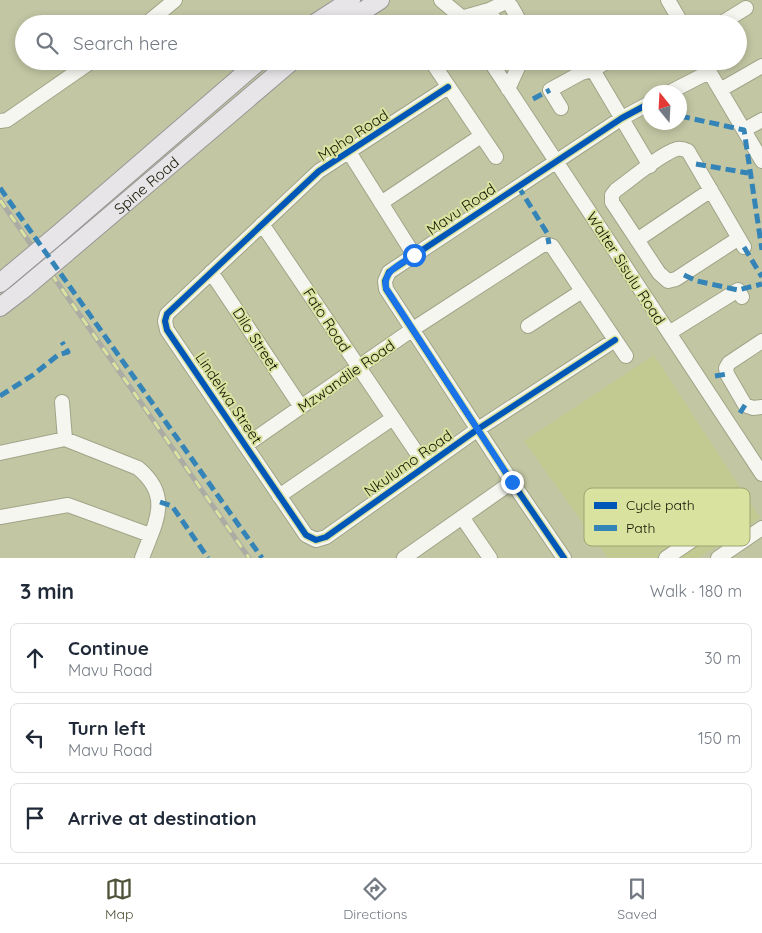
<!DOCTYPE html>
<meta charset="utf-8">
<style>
:root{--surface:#fff;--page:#f6f6f7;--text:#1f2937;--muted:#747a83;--line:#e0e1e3;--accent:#505339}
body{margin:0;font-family:Quicksand,sans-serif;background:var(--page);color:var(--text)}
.compass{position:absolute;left:642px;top:85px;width:45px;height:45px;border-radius:50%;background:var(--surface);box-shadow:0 2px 8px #0003;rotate:342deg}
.stop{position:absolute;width:15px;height:15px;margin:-11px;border:4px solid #1a73e8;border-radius:50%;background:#fff}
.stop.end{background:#1a73e8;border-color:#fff;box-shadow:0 1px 5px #0008}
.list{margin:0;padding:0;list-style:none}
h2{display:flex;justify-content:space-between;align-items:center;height:65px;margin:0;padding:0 20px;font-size:21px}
h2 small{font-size:16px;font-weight:400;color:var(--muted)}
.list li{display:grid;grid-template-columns:32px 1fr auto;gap:15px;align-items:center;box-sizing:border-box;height:70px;margin:0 10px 10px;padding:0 10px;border:1px solid var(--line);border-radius:8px}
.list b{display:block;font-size:19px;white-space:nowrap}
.list p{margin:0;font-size:16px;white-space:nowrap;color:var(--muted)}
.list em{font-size:16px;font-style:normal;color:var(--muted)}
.icon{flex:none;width:28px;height:28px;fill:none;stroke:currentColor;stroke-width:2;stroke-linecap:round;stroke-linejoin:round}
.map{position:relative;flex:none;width:762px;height:558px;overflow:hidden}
.search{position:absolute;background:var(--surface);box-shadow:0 2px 8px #0003;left:15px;right:15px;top:15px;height:55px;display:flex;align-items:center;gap:12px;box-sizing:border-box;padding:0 18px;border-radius:28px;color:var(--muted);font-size:19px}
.sheet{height:305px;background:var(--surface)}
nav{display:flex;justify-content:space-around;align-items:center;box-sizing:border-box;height:70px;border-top:1px solid var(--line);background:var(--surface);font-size:14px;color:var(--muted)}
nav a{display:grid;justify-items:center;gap:2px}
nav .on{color:var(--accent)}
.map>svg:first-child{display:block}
.built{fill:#c3ca91}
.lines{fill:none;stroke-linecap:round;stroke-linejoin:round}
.minor-casing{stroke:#a1a588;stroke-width:16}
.major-casing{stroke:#999795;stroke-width:20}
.minor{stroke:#f6f6f1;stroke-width:14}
.major{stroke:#e7e5e8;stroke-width:18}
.rail-casing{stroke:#abaca4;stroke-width:5}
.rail{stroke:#dae2a0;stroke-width:3;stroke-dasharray:9;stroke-linecap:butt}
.major-bridge-casing{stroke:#999795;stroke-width:20;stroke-linecap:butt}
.major-bridge{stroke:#e7e5e8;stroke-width:18}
.quiet{stroke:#3484b8;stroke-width:5;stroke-dasharray:10 5;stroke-linecap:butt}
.cycleway-casing{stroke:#dae2a0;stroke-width:9}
.cycleway{stroke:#0057b8;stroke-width:6}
.route{stroke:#1a73e8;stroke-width:6}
.labels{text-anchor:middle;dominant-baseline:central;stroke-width:4;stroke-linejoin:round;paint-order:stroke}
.street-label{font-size:15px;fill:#131500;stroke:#dae2a0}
.key{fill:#dae2a0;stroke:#9ea470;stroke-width:1}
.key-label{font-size:14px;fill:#131500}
</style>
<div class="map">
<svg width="762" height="558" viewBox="0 0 762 558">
<rect width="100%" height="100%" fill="#c2c6a3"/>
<path class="built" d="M654,355L760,518L698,558H608L524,441Z"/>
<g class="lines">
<g class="minor-casing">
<path id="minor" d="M441,0L459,15L465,24
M668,0L682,24
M489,10L497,24
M461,18L489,10L506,2L511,6L521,24
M146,24L175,0
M720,24L746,8
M490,61L762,474
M703,61L762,161
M434,65L496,157
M593,70L650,166
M448,87L319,171L167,314L165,321L167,330L306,535L316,540L326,537L478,429L615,340
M508,89L521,61
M720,90L762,66
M670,92L709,72
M561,108L550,90L581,73L593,70L608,61
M0,121L7,120L92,61
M744,130L762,120
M349,152L414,255
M381,203L481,136
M262,224L425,465
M739,238L676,279L668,281L659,273L612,202V195L616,190C630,180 662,153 677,149C681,148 684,149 688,151L744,247
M637,240L711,190
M211,272L301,407
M528,326L582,291
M669,333L738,290L742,297
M762,341L729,363L726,368L727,374L745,405L753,408L762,407
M62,402L65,439
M246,445L413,329L544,244L552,246L626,356
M0,453L65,439L138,468C173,497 155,523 142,558
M279,496L393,418
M0,517L68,505L150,535
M462,517L490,558
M404,558L512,482
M564,558L512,482L386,289L385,281L389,272L622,118L650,103
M666,558L706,531L722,528L737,545
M718,558L762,528"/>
</g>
<g class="major-casing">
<g id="major">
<path d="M314,24L351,0"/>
<path d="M343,24L380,0"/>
<path d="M55,237L259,61"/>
<path id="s1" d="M66,253L292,61"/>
<path d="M0,283L12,273"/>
<path d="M0,307L22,290"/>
</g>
</g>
<use href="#minor" class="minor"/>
<use href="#major" class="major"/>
<g class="rail-casing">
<path id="rail" d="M0,200L249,558"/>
</g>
<use href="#rail" class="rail"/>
<g class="major-bridge-casing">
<path id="major-bridge" d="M12,273L55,237
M22,290L66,253"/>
</g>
<use href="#major-bridge" class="major-bridge"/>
<path class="quiet" d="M533,99L550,90
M680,116L744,130L762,250
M696,164L748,173
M518,186L547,233L549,244
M0,188L262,558
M744,247L762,277
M684,275L697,281L738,290L762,284
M715,376L727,374
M0,396L33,375L58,355L68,352L62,342
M740,413L745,405
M160,502L172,506L208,558"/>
<g class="cycleway-casing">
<path id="cycleway" d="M448,87L319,171L167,314L165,321L167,330L306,535L316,540L326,537L478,429L615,340
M564,558L512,482L386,289L385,281L389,272L622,118L650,103"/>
</g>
<use href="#cycleway" class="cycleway"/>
</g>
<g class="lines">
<path class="route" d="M414,255C401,264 383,270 386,288L512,482"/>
</g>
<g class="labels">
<g class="street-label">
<text transform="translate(353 135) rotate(-33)">Mpho Road</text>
<text stroke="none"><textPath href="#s1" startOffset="105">Spine Road</textPath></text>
<text transform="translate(461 209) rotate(-34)">Mavu Road</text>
<text transform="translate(626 268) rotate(57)">Walter Sisulu Road</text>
<text transform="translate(327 320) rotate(57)">Fato Road</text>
<text transform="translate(256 339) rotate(57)">Dilo Street</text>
<text transform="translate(346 376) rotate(-35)">Mzwandile Road</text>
<text transform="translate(229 398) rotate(56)">Lindelwa Street</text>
<text transform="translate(408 463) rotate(-35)">Nkulumo Road</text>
</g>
</g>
<rect x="584" y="488" width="166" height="58" rx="8" class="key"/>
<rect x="594" y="502" width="23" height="7" fill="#0057b8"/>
<rect x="594" y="525" width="23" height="6" fill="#3484b8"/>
<g class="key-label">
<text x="626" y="510">Cycle path</text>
<text x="626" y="533">Path</text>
</g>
</svg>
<svg class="compass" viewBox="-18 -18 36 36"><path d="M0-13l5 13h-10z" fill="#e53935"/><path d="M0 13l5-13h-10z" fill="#747a83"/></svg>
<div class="stop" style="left:414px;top:255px"></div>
<div class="stop end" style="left:512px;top:482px"></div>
<div class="search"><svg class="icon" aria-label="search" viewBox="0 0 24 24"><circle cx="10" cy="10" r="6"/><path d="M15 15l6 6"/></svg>Search here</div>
</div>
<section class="sheet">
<h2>3 min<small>Walk · 180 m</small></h2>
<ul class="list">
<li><svg class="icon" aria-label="ahead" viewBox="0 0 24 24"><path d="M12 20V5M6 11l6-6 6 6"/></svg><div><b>Continue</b><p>Mavu Road</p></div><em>30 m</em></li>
<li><svg class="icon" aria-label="left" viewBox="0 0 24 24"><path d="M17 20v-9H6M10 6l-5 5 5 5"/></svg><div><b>Turn left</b><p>Mavu Road</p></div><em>150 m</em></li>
<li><svg class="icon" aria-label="arrive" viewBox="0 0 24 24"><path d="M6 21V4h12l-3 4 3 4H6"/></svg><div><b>Arrive at destination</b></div></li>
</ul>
</section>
<nav>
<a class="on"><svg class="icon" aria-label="map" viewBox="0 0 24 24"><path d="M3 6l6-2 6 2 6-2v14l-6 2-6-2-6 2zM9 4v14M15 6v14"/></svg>Map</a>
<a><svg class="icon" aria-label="directions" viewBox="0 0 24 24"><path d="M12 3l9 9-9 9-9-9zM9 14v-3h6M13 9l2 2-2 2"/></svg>Directions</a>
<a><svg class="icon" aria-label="saved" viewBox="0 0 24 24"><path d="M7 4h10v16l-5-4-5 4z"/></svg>Saved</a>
</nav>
